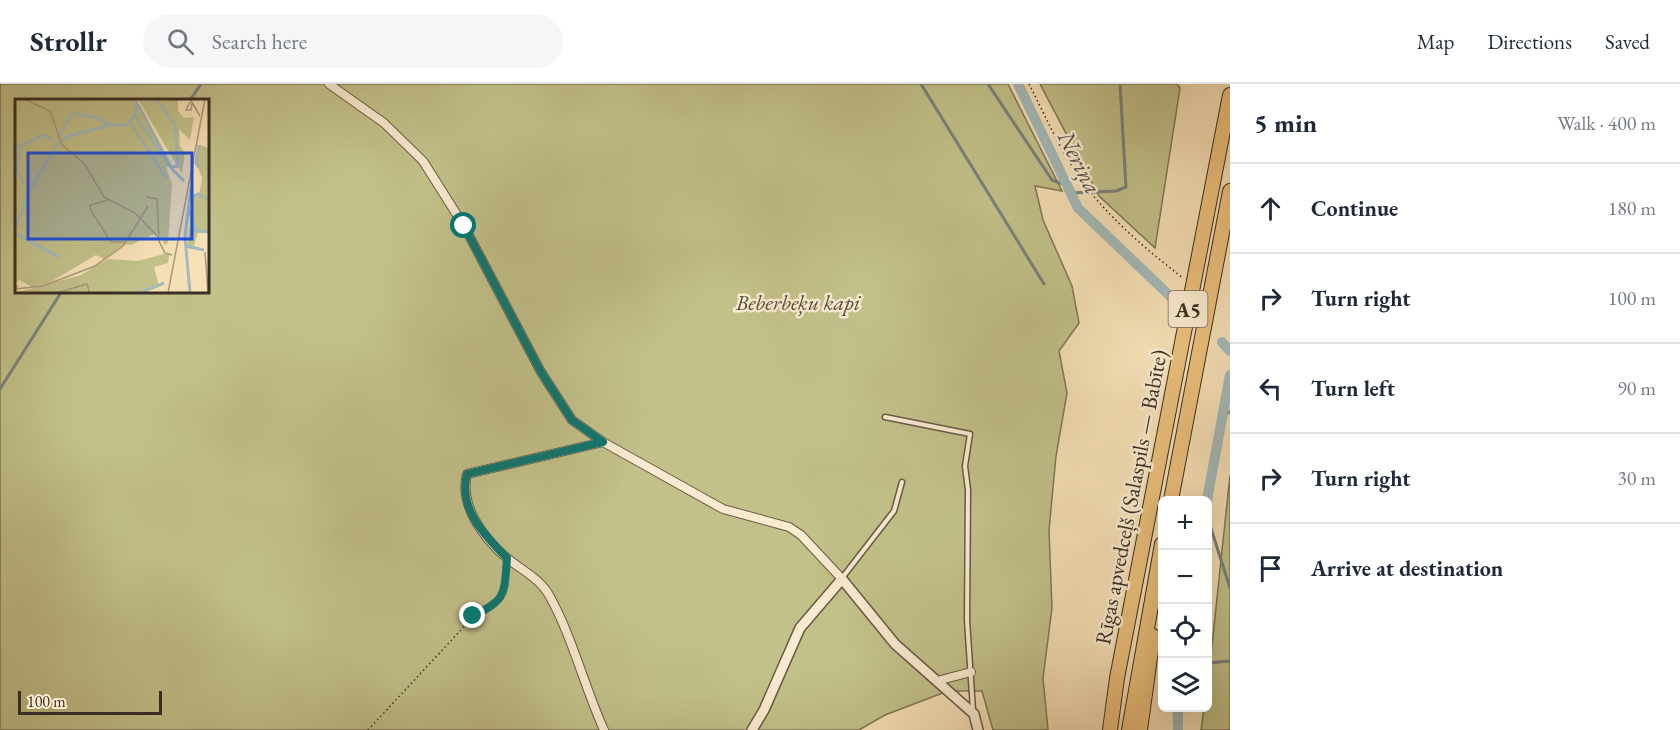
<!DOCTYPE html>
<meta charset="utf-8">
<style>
:root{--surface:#fff;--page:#f6f6f7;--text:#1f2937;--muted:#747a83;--line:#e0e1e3}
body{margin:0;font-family:"EB Garamond",serif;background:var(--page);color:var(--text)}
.controls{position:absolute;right:18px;bottom:18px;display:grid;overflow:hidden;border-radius:9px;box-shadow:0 6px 24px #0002}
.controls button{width:54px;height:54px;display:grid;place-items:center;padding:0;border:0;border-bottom:2px solid var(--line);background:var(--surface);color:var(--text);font:30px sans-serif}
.scale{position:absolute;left:18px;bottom:15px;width:144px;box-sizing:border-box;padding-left:6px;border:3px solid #3a2e22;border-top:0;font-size:16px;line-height:21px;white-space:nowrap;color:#3a2e22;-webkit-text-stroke:4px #f9ebd0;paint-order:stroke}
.stop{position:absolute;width:18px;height:18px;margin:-14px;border:4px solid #0f766e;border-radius:50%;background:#fff}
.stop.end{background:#0f766e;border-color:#fff;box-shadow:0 2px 6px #0008}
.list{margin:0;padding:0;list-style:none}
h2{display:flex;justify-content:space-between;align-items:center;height:78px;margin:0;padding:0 24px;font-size:26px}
h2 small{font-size:20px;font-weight:400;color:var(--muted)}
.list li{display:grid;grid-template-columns:39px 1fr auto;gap:18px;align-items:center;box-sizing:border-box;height:90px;padding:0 24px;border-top:2px solid var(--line)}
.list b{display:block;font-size:22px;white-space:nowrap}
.list em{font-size:20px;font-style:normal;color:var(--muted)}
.icon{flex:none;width:33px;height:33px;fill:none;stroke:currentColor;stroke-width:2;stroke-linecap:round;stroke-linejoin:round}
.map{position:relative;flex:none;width:1230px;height:646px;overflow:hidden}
header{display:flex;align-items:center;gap:36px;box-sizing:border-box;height:84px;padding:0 30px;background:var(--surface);border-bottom:2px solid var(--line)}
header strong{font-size:28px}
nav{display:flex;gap:33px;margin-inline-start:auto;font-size:21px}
.search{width:420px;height:54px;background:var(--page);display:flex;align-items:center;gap:15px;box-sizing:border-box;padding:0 21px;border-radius:33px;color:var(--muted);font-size:22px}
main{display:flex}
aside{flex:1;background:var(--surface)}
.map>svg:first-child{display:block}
.green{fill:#c2c18a;stroke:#7e7856;stroke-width:1.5;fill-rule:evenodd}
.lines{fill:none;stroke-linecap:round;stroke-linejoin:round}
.stream{stroke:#79827d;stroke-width:3}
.canal{stroke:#a3baba;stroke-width:10}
.service-casing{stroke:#695a47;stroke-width:7}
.minor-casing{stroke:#695a47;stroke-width:10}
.tertiary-casing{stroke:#695a47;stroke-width:12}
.trunk-casing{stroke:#3a2e22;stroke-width:16}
.path{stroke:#3a2e22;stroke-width:1.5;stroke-dasharray:1.5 3;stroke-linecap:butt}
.service{stroke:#f9ebd0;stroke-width:4}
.minor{stroke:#f9ebd0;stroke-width:8}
.tertiary{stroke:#f9ebd0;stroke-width:9}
.trunk{stroke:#ebc07c;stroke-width:14}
.route{stroke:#0f766e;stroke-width:8}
.labels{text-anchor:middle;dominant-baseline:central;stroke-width:5;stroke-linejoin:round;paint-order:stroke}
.shield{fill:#f9ebd0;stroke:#736756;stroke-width:1.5}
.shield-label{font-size:21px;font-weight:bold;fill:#3a2e22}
.park-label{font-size:22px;font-style:italic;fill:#554b37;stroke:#f9ebd0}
.street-label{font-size:22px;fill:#3a2e22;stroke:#f9ebd0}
.water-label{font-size:24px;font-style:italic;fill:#545148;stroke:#f9ebd0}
.inset-river{fill:none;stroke:#a3baba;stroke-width:3}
.inset-road{fill:none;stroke:#ab997b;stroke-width:1.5}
.view{fill:#1d4ed8;fill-opacity:0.15;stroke:#1d4ed8;stroke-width:3}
.inset-edge{fill:none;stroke:#3a2e22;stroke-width:3}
</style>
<header>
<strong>Strollr</strong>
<div class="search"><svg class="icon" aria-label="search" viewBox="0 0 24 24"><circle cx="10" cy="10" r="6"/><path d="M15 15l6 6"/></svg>Search here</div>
<nav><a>Map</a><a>Directions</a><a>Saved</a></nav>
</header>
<main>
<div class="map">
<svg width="1230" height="646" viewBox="0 0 1230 646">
<rect width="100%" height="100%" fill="#f6e0b7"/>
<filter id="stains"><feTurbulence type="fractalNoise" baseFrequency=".00333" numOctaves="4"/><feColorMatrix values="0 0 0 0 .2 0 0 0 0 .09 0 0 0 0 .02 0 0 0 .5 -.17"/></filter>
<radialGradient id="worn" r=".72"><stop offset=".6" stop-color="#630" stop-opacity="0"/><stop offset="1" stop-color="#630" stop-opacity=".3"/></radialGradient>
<path class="green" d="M0,0H1008L1062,107L1035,102L1043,136L1072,202L1079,239L1059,267L1067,309L1056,372L1049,446L1052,524L1043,594L1048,646H993L982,607H948L885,631L859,646H0ZM16,16H207V207H16Z
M1040,0H1177L1180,4L1155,164L1099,112Z
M1230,391V646H1201L1204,624H1208V599Z"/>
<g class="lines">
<path class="stream" d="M921,0L1044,200
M988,0L1052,96L1068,102
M190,16L201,0
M1070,109L1116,107L1126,103L1120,0
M0,305L62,207
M1225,330L1230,328
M1208,435L1230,504
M1208,579L1230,577"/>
<path class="canal" d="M1018,0L1078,124L1172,214
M1222,258L1230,267
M1207,416L1230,291
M1178,624V646"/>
<g class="service-casing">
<path id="service" d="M885,333L970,350L965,382L968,406L967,536L973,626
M842,494L894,427L902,398"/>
</g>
<g class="minor-casing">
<path id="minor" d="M329,0L384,39L423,77L464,142L541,288L572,336L603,358L723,425L789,443L801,451L842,495
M603,358L467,390C459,422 484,455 508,475C522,486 540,495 549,511C573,554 584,602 604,646
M937,597L971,588"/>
</g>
<g class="tertiary-casing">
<path id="tertiary" d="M752,646L764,626L800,544L842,495L895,560L974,630L978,646"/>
</g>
<g class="trunk-casing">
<path id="trunk" d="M1171,416L1230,107
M1110,646L1117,594L1230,11
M1129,646L1162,460
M1140,646L1153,552"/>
</g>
<path class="path" d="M1029,0C1049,39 1067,83 1097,116C1122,145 1152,170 1183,194
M368,646L473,533C499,519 504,515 506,486"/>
<use href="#service" class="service"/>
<use href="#minor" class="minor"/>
<use href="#tertiary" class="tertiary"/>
<use href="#trunk" class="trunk"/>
</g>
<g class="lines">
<path class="route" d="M464,142L541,288L572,336L603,358L467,390C458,424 484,451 507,474C504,511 507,515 473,532"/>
</g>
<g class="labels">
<rect class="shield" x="1168.5" y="207" width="39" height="36" rx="4.5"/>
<g class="shield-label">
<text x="1188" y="225">A5</text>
</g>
<g class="park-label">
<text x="798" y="218">Beberbeķu kapi</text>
</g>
<g class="street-label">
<text transform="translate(1131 413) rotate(-79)">Rīgas apvedceļš (Salaspils — Babīte)</text>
</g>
<g class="water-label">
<text transform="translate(1080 78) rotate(63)">Neriņa</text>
</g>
</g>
<g transform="translate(15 15)">
<rect width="194" height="194" fill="#f6e0b7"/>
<path d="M0,0H119L155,68H151L157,85L153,144L150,146L144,135H139L116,146L109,145L89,160L81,156L32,185L17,188L4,181L1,184L4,189H0ZM123,0H163V12L169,19L179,18L175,41L164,30L165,47L170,54L167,75ZM185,46L193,49V132L183,133L178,150L172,148L178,99L184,97L187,79L181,64ZM149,155L154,156L153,164L139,168L144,187L123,193L0,194L66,176L93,160L123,162Z" fill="#c2c18a"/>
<path class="inset-river" d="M120,0L157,70L169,82M142,0L160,26L163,67L156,68M61,15L84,19L94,26H111L121,15V2M120,17L155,67M115,23L152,80M44,36L58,14M47,42L54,37L92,27M5,48L2,72L10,86M0,49L29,36L37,41M184,68L181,64L184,46M176,98L184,95L194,101M174,111L181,132L194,133M0,131L13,94L44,42M0,134L44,158M171,147L189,151M125,194L149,184M175,194L170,138L176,88"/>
<path class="inset-road" d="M9,0L35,12L47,46L69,64L89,98L120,114L143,138M175,0L185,17M175,3L171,11H176L177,4M131,98L142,100L144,142L150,154L157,156M93,101L75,106V110L96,143H111M190,153L193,194M0,190L28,187L80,167L108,147L133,107M41,194L72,185L75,194M153,194L190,0"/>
<path class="view" d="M13,54H177V140H13Z"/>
<rect width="194" height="194" class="inset-edge"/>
</g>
<rect width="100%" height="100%" filter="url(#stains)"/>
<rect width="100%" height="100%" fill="url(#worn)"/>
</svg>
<div class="controls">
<button>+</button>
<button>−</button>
<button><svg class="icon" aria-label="locate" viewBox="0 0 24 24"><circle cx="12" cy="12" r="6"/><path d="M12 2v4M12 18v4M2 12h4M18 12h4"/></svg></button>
<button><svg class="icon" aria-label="layers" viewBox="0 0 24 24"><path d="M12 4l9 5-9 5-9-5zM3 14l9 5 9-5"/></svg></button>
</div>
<div class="scale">100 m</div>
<div class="stop" style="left:464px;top:142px"></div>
<div class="stop end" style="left:473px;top:532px"></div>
</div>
<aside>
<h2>5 min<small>Walk · 400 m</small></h2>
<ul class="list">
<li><svg class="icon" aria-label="ahead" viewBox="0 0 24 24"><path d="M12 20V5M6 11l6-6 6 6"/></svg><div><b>Continue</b></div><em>180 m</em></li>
<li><svg class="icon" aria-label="right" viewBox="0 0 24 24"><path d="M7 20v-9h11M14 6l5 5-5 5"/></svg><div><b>Turn right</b></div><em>100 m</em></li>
<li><svg class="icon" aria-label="left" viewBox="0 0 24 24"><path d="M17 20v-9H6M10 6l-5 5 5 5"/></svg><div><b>Turn left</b></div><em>90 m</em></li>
<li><svg class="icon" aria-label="right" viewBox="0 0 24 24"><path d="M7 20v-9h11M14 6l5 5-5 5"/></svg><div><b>Turn right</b></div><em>30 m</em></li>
<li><svg class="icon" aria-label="arrive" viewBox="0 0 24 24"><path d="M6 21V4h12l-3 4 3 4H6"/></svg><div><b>Arrive at destination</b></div></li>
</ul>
</aside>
</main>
